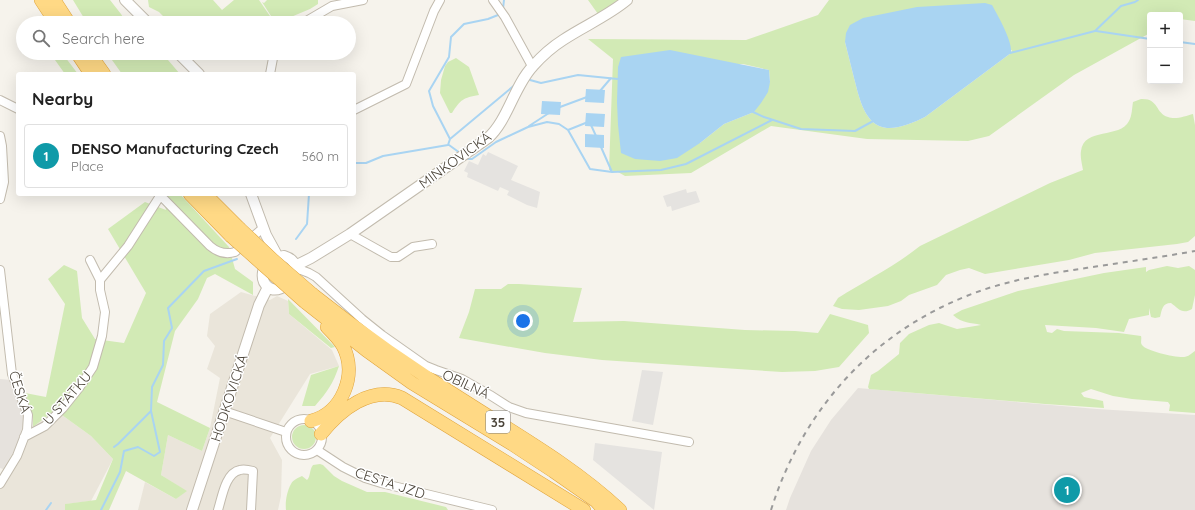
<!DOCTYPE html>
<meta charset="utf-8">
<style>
:root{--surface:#fff;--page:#f6f6f6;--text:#222;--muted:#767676;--line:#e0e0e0;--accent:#fc3f1d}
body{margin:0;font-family:Quicksand,sans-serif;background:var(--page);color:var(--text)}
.controls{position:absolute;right:12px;top:12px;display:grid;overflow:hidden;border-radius:4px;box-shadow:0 4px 16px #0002}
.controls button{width:36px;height:36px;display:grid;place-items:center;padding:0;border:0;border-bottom:1px solid var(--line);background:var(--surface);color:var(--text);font:20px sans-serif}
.you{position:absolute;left:523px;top:321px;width:14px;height:14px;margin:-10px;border:3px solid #fff;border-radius:50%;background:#1a73e8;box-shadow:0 0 0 6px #1a73e833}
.badge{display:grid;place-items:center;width:26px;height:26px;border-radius:50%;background:var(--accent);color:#fff;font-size:13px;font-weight:700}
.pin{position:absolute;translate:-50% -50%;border:2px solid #fff;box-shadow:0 1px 4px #0006}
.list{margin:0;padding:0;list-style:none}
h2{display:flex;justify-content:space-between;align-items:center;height:52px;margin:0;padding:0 16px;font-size:17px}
h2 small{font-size:13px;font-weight:400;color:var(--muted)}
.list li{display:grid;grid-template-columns:26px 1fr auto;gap:12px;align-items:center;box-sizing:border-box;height:64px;margin:0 8px 8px;padding:0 8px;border:1px solid var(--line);border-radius:4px}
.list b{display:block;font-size:15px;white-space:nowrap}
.list p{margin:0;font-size:13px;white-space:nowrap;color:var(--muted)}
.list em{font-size:13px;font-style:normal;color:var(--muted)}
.icon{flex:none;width:22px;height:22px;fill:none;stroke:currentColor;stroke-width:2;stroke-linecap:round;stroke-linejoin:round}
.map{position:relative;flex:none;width:1195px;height:510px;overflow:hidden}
.search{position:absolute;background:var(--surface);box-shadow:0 4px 16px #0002;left:16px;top:16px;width:340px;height:44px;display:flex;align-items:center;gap:10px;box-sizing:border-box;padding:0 14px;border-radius:22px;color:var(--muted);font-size:15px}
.panel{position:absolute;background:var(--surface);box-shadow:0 4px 16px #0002;left:16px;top:72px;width:340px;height:124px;border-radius:4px}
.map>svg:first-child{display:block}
.residential{fill:#eae5da}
.industrial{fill:#e6e2dd}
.green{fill:#d2eab5;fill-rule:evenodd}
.parking{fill:#e5e3e0}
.water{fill:#a9d4f2}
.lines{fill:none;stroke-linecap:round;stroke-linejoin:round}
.stream{stroke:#a9d4f2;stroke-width:2}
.minor-casing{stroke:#c2bbae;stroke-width:10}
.tertiary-casing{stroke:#c2bbae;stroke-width:12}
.trunk-casing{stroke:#e0a43c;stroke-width:14}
.minor{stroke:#fff;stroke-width:8}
.tertiary{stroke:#fff;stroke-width:10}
.trunk{stroke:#ffd985;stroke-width:13}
.rail{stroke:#9a9a9a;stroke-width:2;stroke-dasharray:5 5;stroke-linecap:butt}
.trunk-bridge-casing{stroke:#e0a43c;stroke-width:14;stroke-linecap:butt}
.trunk-bridge{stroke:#ffd985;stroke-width:13}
.labels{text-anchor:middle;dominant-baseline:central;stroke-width:3;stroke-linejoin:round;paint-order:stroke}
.shield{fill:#fff;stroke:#817c74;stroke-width:1}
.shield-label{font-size:13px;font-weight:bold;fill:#4b4439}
.street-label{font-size:14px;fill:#4b4439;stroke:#fff}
</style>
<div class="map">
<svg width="1195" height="510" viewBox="0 0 1195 510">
<rect width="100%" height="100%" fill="#f6f3ec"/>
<path class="residential" d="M241,292L270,300L277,296L288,301L289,314L332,350L339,366L310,374L270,438L282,460L281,496L278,510H138L145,482L176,499L186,491L161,475L168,435L202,451L210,428L220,378L207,369L215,346L207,336L210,314Z
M55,410L91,436L113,459L91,501L66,504L65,510H0V478L3,469L19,443L33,427Z"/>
<path class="industrial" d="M0,379L11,380L23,413V424L19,443L3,469L0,468Z
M858,388L1097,409L1195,415V510H786L790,498L811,451L831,420Z"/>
<path class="green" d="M73,0H110L121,14L124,19H130L133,23H87Z
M148,0H213L222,10L234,0H259L270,16L272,23H170L159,12L149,7Z
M267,0H318V4L310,9L279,22L274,23L271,16L262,2L264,3Z
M588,0H618L598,14Z
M829,0H1195V21L1180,19V15H1150V33L1074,75L989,136L968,141L867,139L771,126L691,173L625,176L618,172L609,170L613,59L588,39L746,40L818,15ZM845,42L1012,50L1011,53L925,117C915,122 899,129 887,128C864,126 859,96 854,78C851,66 848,54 845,42ZM743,64L769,70L770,82L754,112L724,124L700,143L618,125V67Z
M50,53H62L78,74H65Z
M107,53H162L180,74H122Z
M456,58L469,67L479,95C463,98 461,99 452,113H450L440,93L441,80L445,66L448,62Z
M1141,99C1159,98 1155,113 1168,117C1175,120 1186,116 1193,114L1195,125V236L1188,242L1177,244L1095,253L1069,260L985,274L969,268L960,270L946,275L937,285L909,295L901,301L888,306L859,310L842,309L833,306L838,298C865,281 895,266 920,246L1050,183L1083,170C1082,164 1080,157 1081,151C1084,127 1120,139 1129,121C1132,116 1132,108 1133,102Z
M162,194H180L229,247L235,269L253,282V295L215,274L207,278L198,299L175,331L157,402L210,428L202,451L168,435L161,475L187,491L176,499L126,471L109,510H65V504L96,500L113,459L91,436L55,410L33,427V418L25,393L46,397L65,304L48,279L64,265L77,271L82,318L95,339L124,343L146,293L108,229L145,202L166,210Z
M1167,266L1178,268L1189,266L1195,270V295L1192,309C1182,315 1178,308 1171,303C1162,303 1162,310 1160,317L1155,318L1151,317L1149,308V315L1129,319L1124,332L1096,328L1045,325L1047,332L1052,333L1057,329L1064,331L1119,333L1141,336C1142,339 1140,343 1142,345C1146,351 1177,358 1184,357C1188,357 1192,353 1195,351V413L1169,411L1170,405L1168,402L1132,399L1113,396L1091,389L1081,393L1084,397L1103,401L1104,408L1045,404L869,389L868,387L871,375L878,371L899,354L900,343L909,334L929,325L939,323L957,329L981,325C970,322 963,324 953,315L962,310L1018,291L1104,273L1146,267V272L1149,270Z
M508,284H519L582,288L573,322L624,321L745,330L795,331L818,333L830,314L868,325L869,333L839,367L815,371L782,372L602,360L545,353L459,338L469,312L475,289H501Z
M288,299L335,347L331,348L289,314Z
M339,366C333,384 327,392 315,406H302L311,375Z
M292 437a12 12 0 1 1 24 0a12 12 0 1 1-24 0Z
M320,464L323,465L334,476L342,481L367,492H385L446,507L448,510H458H286C285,502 287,491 291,484C293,480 298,478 302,476L307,480C311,476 309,470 313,465Z"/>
<path class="parking" d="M488,152L518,166L511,180L540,192L537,208L527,205L507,195L509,191L500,187L498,191L467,177L468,173L464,171L469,161L478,165L483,154L486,156Z
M686,189L687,193L696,191L700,202L672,211L671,206L667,207L663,196Z
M642,370L663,372L653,425L632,421Z
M595,443L662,452L654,510L593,460Z"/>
<path class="water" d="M985,3L992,5C998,16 1013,42 1011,53L925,117C915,122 899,129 887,128C864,126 859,96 854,78C851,66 848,54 845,42L846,33L850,25L863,18L917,7Z
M670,50L769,70L770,82L768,92L761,103L754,112L724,124L700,143L677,158L660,161L635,159L621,153L618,125L617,102L618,67L621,57Z
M586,89L605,90L604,103L585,102Z
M542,101L561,102L560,115L541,114Z
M586,113L605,114L604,127L585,126Z
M585,134L604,135V148L585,147Z"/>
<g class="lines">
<path class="stream" d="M503,9L504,0
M1096,31L1150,39
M1180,42L1195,44
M1010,53L1095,31L1121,6L1135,2L1138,0
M530,80L541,83L578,75L618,79
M600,91L611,78
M560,107L587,97
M751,111L764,117L801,129L855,131L875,120
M591,125L596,136
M529,126L549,113
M568,130L588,122
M450,139L516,84
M449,145L460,153
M601,147L612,172
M468,159H472L496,142L528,127L547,122L559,124L568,130L590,169L612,172L661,170L686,164L772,120
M354,163H366L383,156L448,145L450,139L433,106L429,91L449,57L451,37L464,24L488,19L498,15
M296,239L307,224L309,194
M114,447L118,444L151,411
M46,510L51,503
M101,510L120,472L124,451L138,447L154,456L160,452L151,411L152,387L163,365L164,341L172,328L168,308L204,271L237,259"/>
<g class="minor-casing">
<path id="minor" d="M493,0L505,17L532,66
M303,23L332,6L363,0
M270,74L274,53
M0,100L18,109
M354,110L406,84L434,11L440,0
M0,136L2,146L4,182L0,199
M159,194L210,246C217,252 225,255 235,252L263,228
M350,234L391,257H398L413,247L432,244
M296,268L309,273L316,277L362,319L382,335L426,366L436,370L462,379L490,395L509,407L526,413L689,442
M0,270L12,374L28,415L27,430L17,456L0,484
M100,280L128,246L160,196
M224,411L286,432
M286 437a18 18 0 1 1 36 0a18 18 0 1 1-36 0Z
M24,437L45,426L63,408L79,388L93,367L102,336L105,312L100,290V280L90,260
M317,450L343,467L365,478L381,483L492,510
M218,510C222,498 225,473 240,470C244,469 249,470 253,471L251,510"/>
</g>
<g class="tertiary-casing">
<path id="tertiary" d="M125,0L148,23
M178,53L199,74
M251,194L266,235L278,257
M284,256C311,264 283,299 268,287C263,283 262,278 263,272L275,258Z
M295,266L311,258L350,234L488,138C508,120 514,86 533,66C541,57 552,47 563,40C584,26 608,16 627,0
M192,510L259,305L268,287"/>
</g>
<g class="trunk-casing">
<path id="trunk" d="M41,0L56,23
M54,0L69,23
M77,53L91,74
M89,53L104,74
M190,194L231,236
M205,194L239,228
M312,294C361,333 412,369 466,402C519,436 574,467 620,510
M305,302L366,350L412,383L512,444L553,471L596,501L604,510
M311,421C342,413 358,375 343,346C339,339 333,333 327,327
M321,434C340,410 371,385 402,398L584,510"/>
</g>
<use href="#minor" class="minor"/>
<use href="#tertiary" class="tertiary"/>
<use href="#trunk" class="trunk"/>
<path class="rail" d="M771,510C805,402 883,321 992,287C1025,277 1059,272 1093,267C1127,262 1161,257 1195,251"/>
<g class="trunk-bridge-casing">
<path id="trunk-bridge" d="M239,228L274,261L312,294
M231,236L305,302"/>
</g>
<use href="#trunk-bridge" class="trunk-bridge"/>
</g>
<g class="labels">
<rect class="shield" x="486" y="411" width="24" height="22" rx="3"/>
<g class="shield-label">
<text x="498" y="422">35</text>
</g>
<g class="street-label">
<text transform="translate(455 160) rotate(-36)">MINKOVICKÁ</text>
<text transform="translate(466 384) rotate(25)">OBILNÁ</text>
<text transform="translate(20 392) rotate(73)">ČESKÁ</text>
<text transform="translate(67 398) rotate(-49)">U STATKU</text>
<text transform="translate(229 398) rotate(-72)">HODKOVICKÁ</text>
<text transform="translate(390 483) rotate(18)">CESTA JZD</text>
</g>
</g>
</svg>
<div class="controls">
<button>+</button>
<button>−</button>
</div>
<div class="you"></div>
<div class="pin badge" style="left:1067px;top:490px;background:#0f9aa8">1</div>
<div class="search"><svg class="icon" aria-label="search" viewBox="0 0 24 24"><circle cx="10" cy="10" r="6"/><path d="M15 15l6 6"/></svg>Search here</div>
<section class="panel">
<h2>Nearby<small></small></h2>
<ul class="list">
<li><span class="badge" style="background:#0f9aa8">1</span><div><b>DENSO Manufacturing Czech</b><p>Place</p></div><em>560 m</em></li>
</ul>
</section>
</div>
